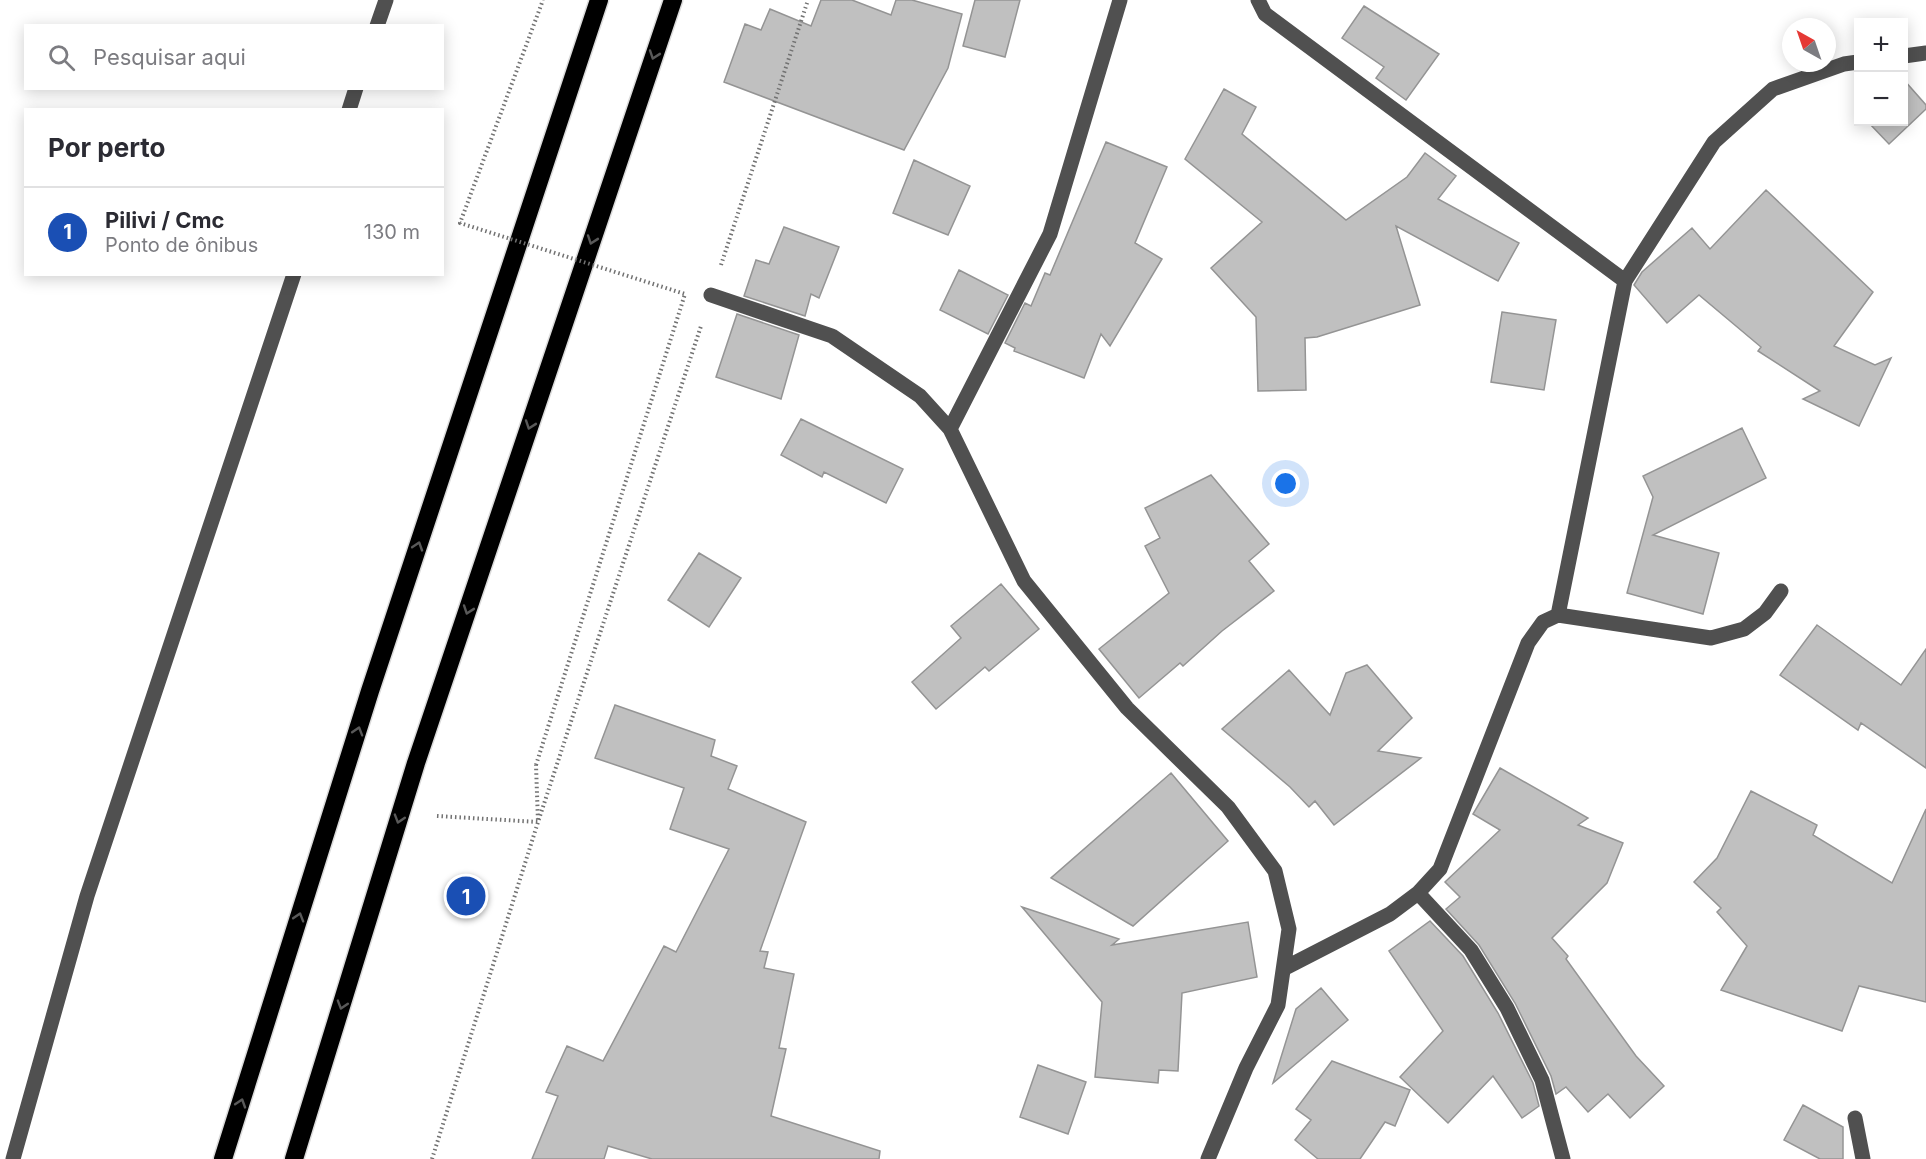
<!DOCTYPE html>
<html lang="pt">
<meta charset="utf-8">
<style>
:root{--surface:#fff;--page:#f2f2f3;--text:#2b2b33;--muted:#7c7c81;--line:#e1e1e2;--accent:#ea580c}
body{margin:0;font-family:Inter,sans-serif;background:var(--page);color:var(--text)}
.controls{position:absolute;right:18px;top:18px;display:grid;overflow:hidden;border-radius:0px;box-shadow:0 3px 15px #0003}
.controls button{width:54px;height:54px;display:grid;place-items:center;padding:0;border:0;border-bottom:2px solid var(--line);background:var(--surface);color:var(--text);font:30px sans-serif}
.compass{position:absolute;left:1782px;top:18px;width:54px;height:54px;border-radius:50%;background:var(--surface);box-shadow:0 3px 15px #0003;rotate:320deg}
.you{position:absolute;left:1286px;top:484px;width:21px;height:21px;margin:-15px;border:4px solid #fff;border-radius:50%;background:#1a73e8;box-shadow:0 0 0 9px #1a73e833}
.badge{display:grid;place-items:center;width:39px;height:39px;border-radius:50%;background:var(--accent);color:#fff;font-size:20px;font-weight:700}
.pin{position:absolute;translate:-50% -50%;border:3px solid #fff;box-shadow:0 2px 6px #0006}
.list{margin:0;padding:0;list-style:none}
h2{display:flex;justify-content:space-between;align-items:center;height:78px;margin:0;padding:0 24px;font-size:26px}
h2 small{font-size:20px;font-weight:400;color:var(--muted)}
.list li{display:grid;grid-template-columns:39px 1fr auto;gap:18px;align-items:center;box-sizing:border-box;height:90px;padding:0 24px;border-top:2px solid var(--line)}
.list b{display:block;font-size:22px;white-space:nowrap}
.list p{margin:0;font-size:20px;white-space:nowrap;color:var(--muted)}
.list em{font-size:20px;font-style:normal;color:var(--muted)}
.icon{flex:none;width:33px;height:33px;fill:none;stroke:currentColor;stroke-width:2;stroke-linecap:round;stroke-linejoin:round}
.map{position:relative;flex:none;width:1926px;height:1159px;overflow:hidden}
.search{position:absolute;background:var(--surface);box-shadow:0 3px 15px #0003;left:24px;top:24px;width:420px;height:66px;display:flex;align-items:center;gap:15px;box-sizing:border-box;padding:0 21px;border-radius:0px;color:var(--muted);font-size:22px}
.panel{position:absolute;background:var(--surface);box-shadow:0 3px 15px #0003;left:24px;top:108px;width:420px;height:168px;border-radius:0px}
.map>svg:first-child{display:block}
.building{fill:#c0c0c0;stroke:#949494;stroke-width:1.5}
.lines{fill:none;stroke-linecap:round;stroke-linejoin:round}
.highway-casing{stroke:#dbdbdb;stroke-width:21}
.path{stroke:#727272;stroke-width:4;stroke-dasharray:1.5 3;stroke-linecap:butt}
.minor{stroke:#505050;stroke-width:15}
.highway{stroke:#000;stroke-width:18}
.path-bridge{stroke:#727272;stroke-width:4;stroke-dasharray:1.5 3;stroke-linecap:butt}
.oneway{stroke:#595959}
</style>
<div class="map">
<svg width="1926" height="1159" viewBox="0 0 1926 1159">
<rect width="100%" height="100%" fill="#fff"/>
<path class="building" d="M821,0H852L891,15L896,0H912L962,14L948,68L904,150L724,82L745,24L761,30L770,9L811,26Z
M975,0H1020L1005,57L963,46Z
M1364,6L1439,54L1406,100L1376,78L1384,67L1342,38Z
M1904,80L1926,105V109L1889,144L1868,122H1904Z
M1224,89L1256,107L1242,134L1346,220L1407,177L1425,153L1456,176L1438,199L1519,243L1498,281L1396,226L1420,305L1317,337L1305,338L1306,390L1258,391L1256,317L1211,268L1262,222L1185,159Z
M1106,142L1167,167L1135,243L1162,259L1110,346L1101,334L1084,378L1014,351L1015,348L1005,343L1025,303L1031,306L1045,273L1050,275Z
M914,160L970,186L948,235L893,213Z
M1766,190L1873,292L1834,346L1875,365L1891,358L1859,426L1803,399L1820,391L1758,351L1761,347L1699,295L1667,323L1634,285L1642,272L1692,228L1710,249Z
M784,227L839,247L819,298L811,294L805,316L744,296L756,260L769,264Z
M959,270L1008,295L988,334L940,310Z
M1502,312L1556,320L1544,390L1491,382Z
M737,314L799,335L781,399L716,377Z
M801,419L903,469L886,503L824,472L822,477L781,455Z
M1742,428L1766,478L1653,535L1719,553L1703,614L1627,593L1653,497L1643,476Z
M1211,475L1269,544L1249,561L1274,591L1222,631L1183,666L1180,663L1139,698L1099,649L1169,593L1145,546L1160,538L1145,508Z
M699,553L741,578L709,627L668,600Z
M1001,584L1039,629L989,671L985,667L936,709L912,682L961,638L951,626Z
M1817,625L1901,685L1926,649V768L1861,723L1858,730L1780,675Z
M1367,665L1412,718L1378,751L1421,758L1334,825L1315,801L1309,807L1290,787L1222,729L1289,670L1330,715L1346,673Z
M615,705L715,740L711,756L737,766L728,789L806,822L760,951L768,952L764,968L794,974L779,1048L786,1049L771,1116L880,1151L879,1159H652L608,1146L604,1159H532L558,1096L546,1092L567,1046L603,1061L664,946L676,952L729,849L670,829L684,788L595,758Z
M1500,768L1588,818L1578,825L1623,843L1607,883L1552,938L1568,956L1566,959L1636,1056L1664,1086L1630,1118L1608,1094L1588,1112L1566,1087L1556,1094L1551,1076L1515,1003L1479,945L1446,909L1460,897L1445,882L1500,830L1473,814Z
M1171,773L1228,841L1133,926L1051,878Z
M1751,791L1817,825L1813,835L1892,883L1926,809V1002L1859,986L1842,1031L1721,990L1747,946L1717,912L1721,908L1694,882L1717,858Z
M1022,907L1119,939L1112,945L1248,922L1257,977L1182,993L1178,1071L1159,1070L1158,1083L1095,1077L1102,1002Z
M1430,921L1463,956L1498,1013L1533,1083L1539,1106L1522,1118L1493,1076L1448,1123L1400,1077L1443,1031L1389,951Z
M1321,988L1348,1020L1273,1083L1296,1009Z
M1332,1061L1410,1090L1395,1126L1385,1122L1360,1159H1318L1295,1140L1311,1120L1296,1109Z
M1038,1065L1086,1082L1068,1134L1020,1117Z
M1803,1105L1843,1127V1159H1820L1784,1140Z"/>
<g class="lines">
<g class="highway-casing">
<path id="highway" d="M223,1159L370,691L599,0
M294,1159L416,763L673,0"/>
</g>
<path class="path" d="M721,265L808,0
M437,816L538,822L536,765
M432,1159L538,822L701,326"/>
<path class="minor" d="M1258,0L1265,14L1625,281
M377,26L386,0
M1904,56L1926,53
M349,110L356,88
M711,295L832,336L920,396L950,429L1024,581L1127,708L1228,807L1275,871L1289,929L1278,1005L1246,1068L1208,1159
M950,429L1050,234L1120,0
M1558,615L1625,281L1714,142L1773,89L1844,64L1858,62
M1418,893L1471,950L1507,1008L1542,1080L1563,1159
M1285,968L1390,914L1418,893L1440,869L1528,643L1543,622L1558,615L1711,638L1744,629L1765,613L1781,591
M1855,1118L1863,1159
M13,1159L87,896L294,274"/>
<use href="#highway" class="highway"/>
<path class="path-bridge" d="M536,765L685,294L460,223L543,0"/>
</g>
<defs><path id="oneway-chevron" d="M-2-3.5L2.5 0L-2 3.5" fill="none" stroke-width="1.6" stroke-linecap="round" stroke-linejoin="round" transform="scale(1.5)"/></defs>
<g class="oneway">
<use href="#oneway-chevron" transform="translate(654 55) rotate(109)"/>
<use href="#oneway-chevron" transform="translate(592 240) rotate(109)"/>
<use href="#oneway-chevron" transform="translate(530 425) rotate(109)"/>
<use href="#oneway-chevron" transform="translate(418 546) rotate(-72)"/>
<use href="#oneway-chevron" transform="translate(468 610) rotate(109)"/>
<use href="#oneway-chevron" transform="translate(358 731) rotate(-73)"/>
<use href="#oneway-chevron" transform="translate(399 819) rotate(107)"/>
<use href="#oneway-chevron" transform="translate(299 917) rotate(-73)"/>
<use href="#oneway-chevron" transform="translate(342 1005) rotate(107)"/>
<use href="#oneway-chevron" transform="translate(241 1103) rotate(-72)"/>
</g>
</svg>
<div class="controls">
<button>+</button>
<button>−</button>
</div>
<svg class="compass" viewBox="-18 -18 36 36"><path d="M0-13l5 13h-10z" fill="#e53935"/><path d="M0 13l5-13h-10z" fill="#7c7c81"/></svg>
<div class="you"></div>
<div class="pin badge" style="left:466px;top:896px;background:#1a4fb4">1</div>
<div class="search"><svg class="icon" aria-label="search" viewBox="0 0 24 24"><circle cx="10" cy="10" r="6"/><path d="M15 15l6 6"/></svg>Pesquisar aqui</div>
<section class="panel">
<h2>Por perto<small></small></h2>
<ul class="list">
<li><span class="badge" style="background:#1a4fb4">1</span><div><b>Pilivi / Cmc</b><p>Ponto de ônibus</p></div><em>130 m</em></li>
</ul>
</section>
</div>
